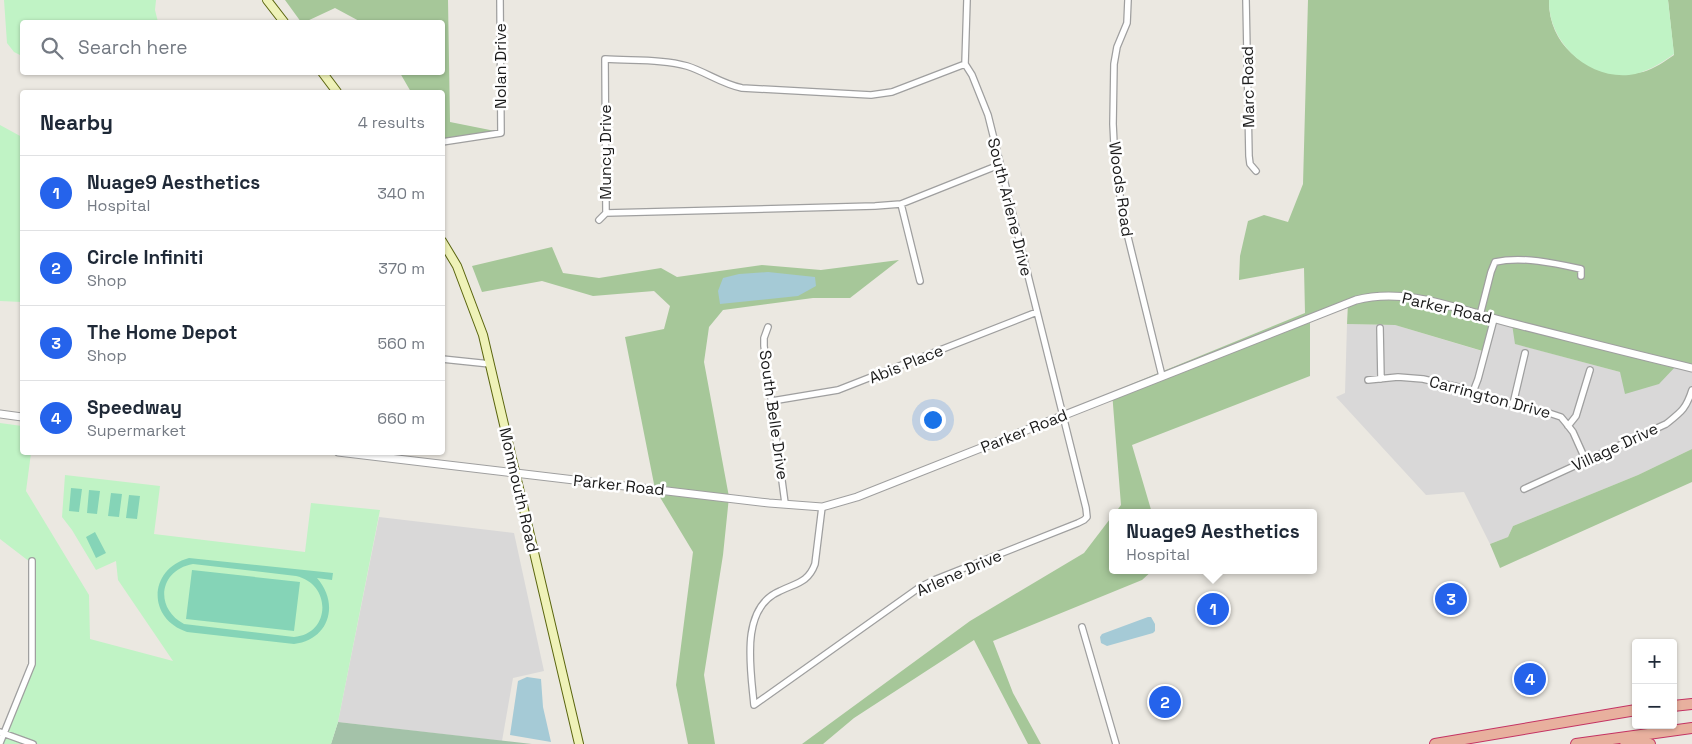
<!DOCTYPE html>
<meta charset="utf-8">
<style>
:root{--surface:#fff;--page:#f6f6f7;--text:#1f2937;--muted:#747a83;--line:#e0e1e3;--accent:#2563eb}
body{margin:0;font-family:"Space Grotesk",sans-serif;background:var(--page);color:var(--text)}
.controls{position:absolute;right:15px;bottom:15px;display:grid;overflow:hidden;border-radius:5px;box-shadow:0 1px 4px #0004}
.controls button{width:45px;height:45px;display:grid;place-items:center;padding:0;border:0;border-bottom:1px solid var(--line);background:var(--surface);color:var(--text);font:25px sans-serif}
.you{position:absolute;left:932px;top:419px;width:18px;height:18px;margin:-12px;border:4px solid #fff;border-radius:50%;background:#1a73e8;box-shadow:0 0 0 8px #1a73e833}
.badge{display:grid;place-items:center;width:32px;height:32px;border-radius:50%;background:var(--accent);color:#fff;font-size:16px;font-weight:700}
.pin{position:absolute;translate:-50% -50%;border:2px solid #fff;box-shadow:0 1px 5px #0006}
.popup{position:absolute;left:1109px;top:509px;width:208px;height:65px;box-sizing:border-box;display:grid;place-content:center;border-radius:5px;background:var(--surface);filter:drop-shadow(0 1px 4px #0005);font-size:16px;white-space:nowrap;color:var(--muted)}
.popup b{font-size:19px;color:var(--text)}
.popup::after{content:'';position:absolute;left:50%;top:100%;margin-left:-10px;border:10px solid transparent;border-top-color:var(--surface)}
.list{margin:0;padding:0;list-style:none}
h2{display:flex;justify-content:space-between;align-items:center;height:65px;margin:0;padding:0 20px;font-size:21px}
h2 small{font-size:16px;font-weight:400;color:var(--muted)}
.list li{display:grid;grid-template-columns:32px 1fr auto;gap:15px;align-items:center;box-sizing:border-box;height:75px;padding:0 20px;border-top:1px solid var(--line)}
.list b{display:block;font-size:19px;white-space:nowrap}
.list p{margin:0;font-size:16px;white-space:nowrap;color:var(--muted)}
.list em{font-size:16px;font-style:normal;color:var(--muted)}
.icon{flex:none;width:28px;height:28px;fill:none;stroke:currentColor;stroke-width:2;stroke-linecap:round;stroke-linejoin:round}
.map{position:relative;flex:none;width:1692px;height:744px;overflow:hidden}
.search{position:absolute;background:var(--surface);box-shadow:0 1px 4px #0004;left:20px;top:20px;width:425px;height:55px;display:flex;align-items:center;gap:12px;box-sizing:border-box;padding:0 18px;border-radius:5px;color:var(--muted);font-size:19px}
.panel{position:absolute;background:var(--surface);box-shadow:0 1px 4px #0004;left:20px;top:90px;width:425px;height:365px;border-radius:5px}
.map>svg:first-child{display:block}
.residential{fill:#d9d8d8}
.forest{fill:#a6c799}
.cemetery{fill:#a4c2a9}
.park{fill:#c0f3c5}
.pitch{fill:#85d4b7;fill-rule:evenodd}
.water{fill:#a5cad6}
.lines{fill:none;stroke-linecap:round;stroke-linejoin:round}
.minor-casing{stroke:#9f9f9f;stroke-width:8}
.tertiary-casing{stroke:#9f9f9f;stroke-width:9}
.secondary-casing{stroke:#5a650e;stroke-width:10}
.trunk-casing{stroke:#c43363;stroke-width:12}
.minor{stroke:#fff;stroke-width:5.5}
.tertiary{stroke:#fff;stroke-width:7}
.secondary{stroke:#eff2b8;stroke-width:8}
.trunk{stroke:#e8b09e;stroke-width:10}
.labels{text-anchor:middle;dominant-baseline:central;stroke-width:5;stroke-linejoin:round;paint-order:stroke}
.street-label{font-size:16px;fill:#1b1b1b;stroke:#fff}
</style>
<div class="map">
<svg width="1692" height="744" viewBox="0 0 1692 744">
<rect width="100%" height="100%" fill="#ebe8e1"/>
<path class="residential" d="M1494,319L1513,324L1516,344L1620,372L1677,364L1692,368V449L1638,475L1513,526L1508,537L1490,544L1464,492L1426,495L1336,397L1345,393L1347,324L1395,325L1485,352Z
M379,517L514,533L544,671L513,678L502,741L338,722Z"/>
<path class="forest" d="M285,0H448L450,122L500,132L443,141L442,92H411L400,73L442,72V22H361L335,8L305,22H301Z
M1308,0H1549C1548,44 1585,75 1628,73C1633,73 1638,73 1643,72C1655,68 1664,62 1674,55L1668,0H1692V368L1677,365L1659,384L1625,394L1620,372L1515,344L1512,324L1494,319L1486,352L1395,325L1347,324L1348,303L1310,317V376L1132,445L1152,513H1115L1121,505L1112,392L1305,313L1304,268L1239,280L1240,256L1248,221L1264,215L1288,222L1303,184Z
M552,247L563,273L599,278L661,268L677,277L762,265L821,270L899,260L850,298H813L723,310L709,327L704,362L729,497L723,555L704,675L715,744H688L676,685L693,552L655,489L625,337L664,329L670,306L654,291L593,296L542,281L482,292L472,266Z
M1692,449V482L1500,568L1490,544L1508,537L1513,526L1638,475Z
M1113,515V570H1153L1142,580L993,641L1013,693L1041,744H1028L974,640L854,718L823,744H802L970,621L1084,553Z"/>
<path class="cemetery" d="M338,722L532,744H331Z"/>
<path class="park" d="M4,0H156L155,10L158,22H22V56L14,52L7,43Z
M1549,0H1668L1674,54C1660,64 1646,73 1629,75C1587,79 1548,42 1549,0Z
M0,125L22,137V302L0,301Z
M0,423L22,426V452L31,453L26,491L89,595L90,639L173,661L118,580L116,561L96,570L72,530L62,517L65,475L160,486L154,534L305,552L311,503L380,510L338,722L331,744H0V732H4L28,669L30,562L0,539Z"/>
<path class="pitch" d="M71,488L82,489L79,512L69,511Z
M89,490L100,491L97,514L87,513Z
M111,493L122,494L119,517L108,516Z
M129,495L140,496L137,519L126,518Z
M95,532L106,553L96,558L86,537Z
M189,558L333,573L332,580L317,578C340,604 329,640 294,644L187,632C147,619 148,569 189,558ZM193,564L296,576C332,584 331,634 294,637L184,624C154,608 159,570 193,564Z
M192,570L300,582L294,631L186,619Z"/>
<path class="water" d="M768,272L815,277L816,286L798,296L720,304L718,291L723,278L739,274Z
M1148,617H1151L1155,624V631L1153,633L1107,646L1101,643L1100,637L1102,634Z
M527,677L541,679L543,707L551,742L510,735L518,681Z"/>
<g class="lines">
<g class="minor-casing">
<path id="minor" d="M1128,0L1127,23L1117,47L1114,64L1113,124L1115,164L1124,221L1162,376
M1246,0L1249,156L1250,164L1256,171
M605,59C631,61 663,59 687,66C706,72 722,84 742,88L871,95L892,92L965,64
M605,59L606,213
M442,142L501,133L500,0
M901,204L920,281
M606,213L875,206L901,204L999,165
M599,220L606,213
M1480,315L1491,272L1495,262C1522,256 1554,263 1581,269V276
M768,327L764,338V346L785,503
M1380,328L1381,379
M442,359L490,364
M1368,380L1398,377L1423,379L1458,387L1487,398L1549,413L1561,417L1566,423L1573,432L1586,461
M1473,392L1478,379L1494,319
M772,401L838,390L1037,312
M1513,404L1525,353
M1568,426L1576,416L1590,370
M1524,489L1666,424C1681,412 1686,409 1692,390
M822,507L815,564C808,583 796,583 780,591C739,608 751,670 754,705L920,587L934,580L1078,523L1084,520L1087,517L1086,508L988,115L972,75L965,64L967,0
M1082,627L1116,744
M0,732L33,744
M0,743L32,664V561"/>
</g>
<g class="tertiary-casing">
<path id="tertiary" d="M0,414L22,417
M338,452L769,503L822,507L857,497L910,476L1356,300C1408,286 1461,311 1511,323C1571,338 1632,354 1692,368"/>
</g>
<g class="secondary-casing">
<path id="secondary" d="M267,0L284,22
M322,72L337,92
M442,241L457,266L483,335L579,744"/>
</g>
<g class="trunk-casing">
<path id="trunk" d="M1673,706L1692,704
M1624,740L1650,744
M1435,744L1636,710
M1576,744L1692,728"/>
</g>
<use href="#minor" class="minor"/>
<use href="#tertiary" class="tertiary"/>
<use href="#secondary" class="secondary"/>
<use href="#trunk" class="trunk"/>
</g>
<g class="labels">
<g class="street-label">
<text transform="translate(500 66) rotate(-90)">Nolan Drive</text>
<text transform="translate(1248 87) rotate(-91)">Marc Road</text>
<text transform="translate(605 152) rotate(-90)">Muncy Drive</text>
<text transform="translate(1121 189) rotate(82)">Woods Road</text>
<text transform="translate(1010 207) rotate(76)">South Arlene Drive</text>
<text transform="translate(1447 308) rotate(13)">Parker Road</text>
<text transform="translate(906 364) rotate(-22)">Abis Place</text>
<text transform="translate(1490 397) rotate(15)">Carrington Drive</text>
<text transform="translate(774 415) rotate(82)">South Belle Drive</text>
<text transform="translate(1024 431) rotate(-22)">Parker Road</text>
<text transform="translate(1615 447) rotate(-25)">Village Drive</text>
<text transform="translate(619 485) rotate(6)">Parker Road</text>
<text transform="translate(519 490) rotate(77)">Monmouth Road</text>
<text transform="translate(959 573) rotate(-24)">Arlene Drive</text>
</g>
</g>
</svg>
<div class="controls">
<button>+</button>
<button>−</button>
</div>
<div class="you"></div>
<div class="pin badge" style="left:1213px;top:609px">1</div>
<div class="popup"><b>Nuage9 Aesthetics</b>Hospital</div>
<div class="pin badge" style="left:1165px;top:702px">2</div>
<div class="pin badge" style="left:1451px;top:599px">3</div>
<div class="pin badge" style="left:1530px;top:679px">4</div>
<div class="search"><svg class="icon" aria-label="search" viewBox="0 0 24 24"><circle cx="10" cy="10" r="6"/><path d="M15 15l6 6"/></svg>Search here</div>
<section class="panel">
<h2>Nearby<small>4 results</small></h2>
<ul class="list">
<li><span class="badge">1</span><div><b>Nuage9 Aesthetics</b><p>Hospital</p></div><em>340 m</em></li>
<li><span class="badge">2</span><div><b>Circle Infiniti</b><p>Shop</p></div><em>370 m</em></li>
<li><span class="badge">3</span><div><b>The Home Depot</b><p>Shop</p></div><em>560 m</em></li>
<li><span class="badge">4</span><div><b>Speedway</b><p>Supermarket</p></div><em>660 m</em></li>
</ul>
</section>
</div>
